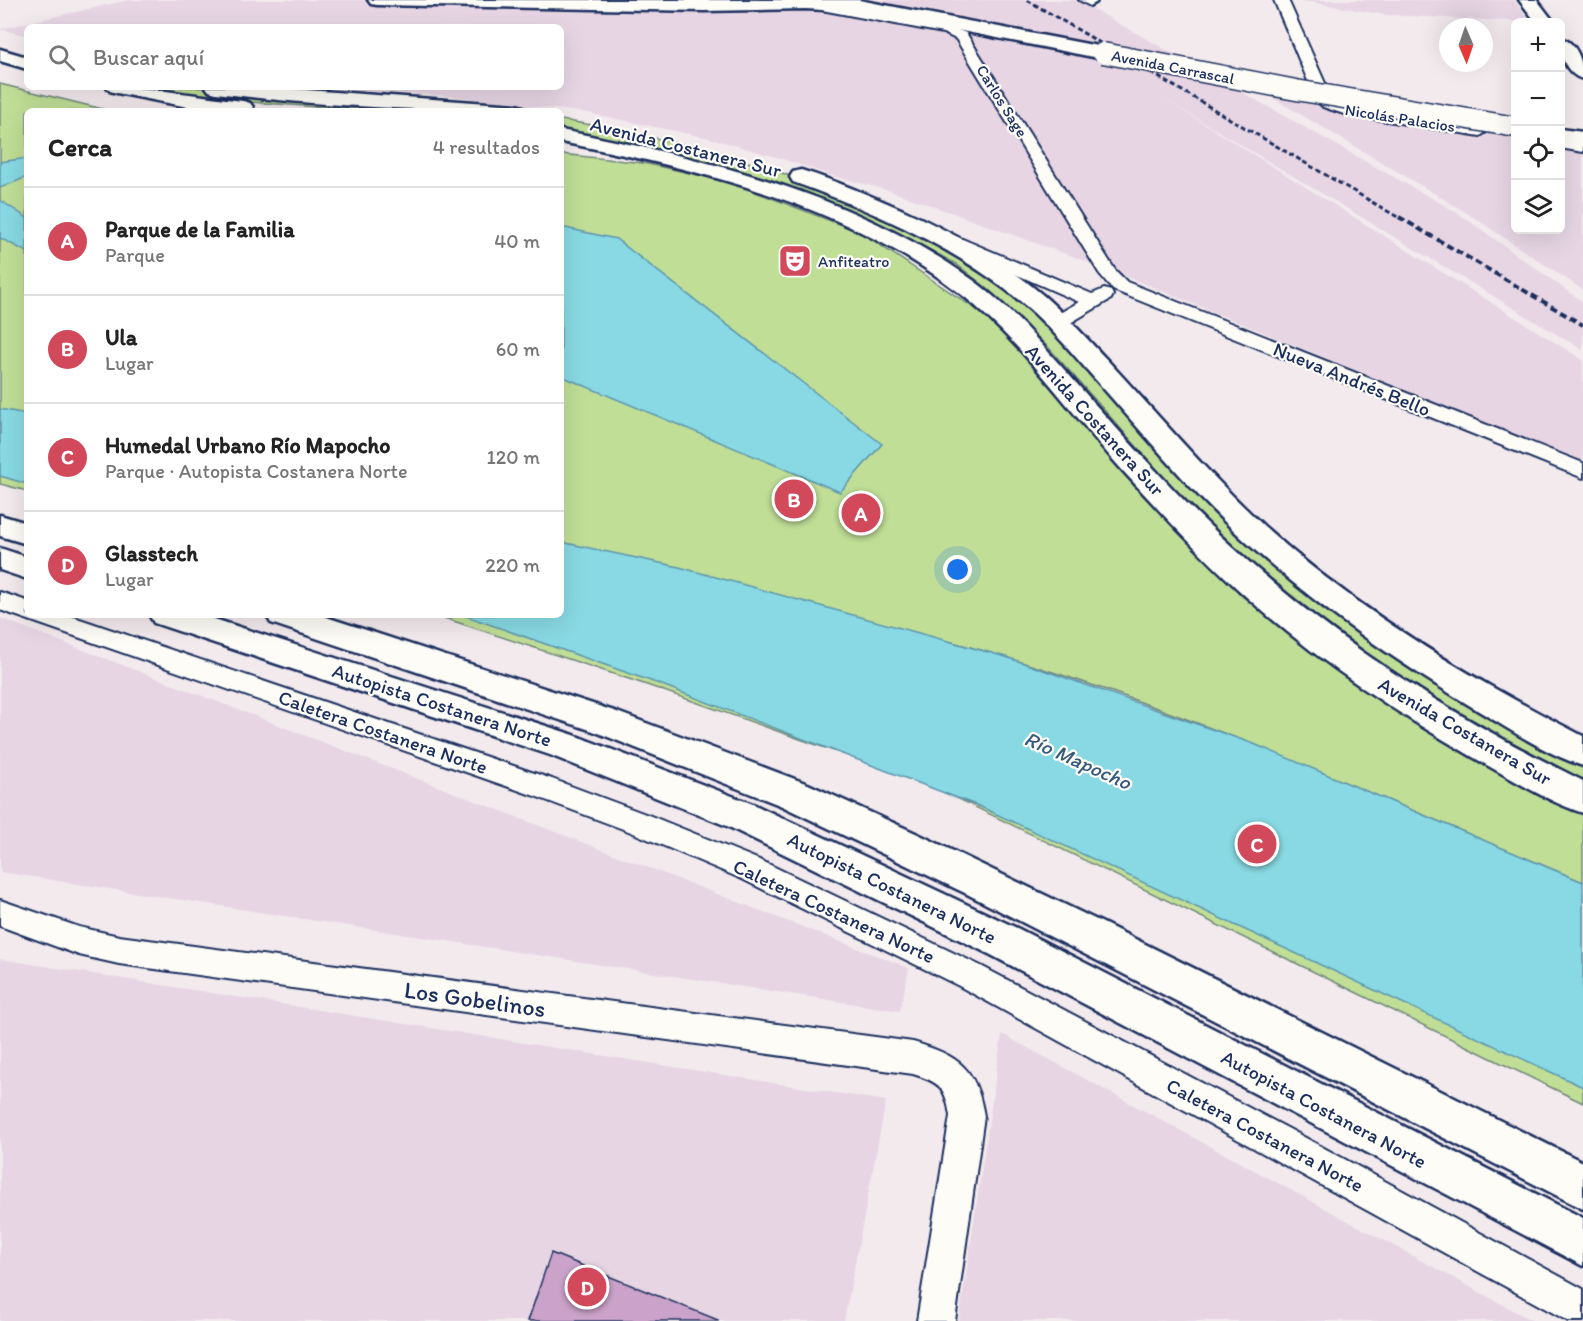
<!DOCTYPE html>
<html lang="es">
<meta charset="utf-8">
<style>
:root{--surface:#fff;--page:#f2f2f2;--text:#222;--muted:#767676;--line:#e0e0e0;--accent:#d1495b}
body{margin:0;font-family:Itim,sans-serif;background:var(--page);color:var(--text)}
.controls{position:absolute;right:18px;top:18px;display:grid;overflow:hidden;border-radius:9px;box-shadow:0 6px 24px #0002}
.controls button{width:54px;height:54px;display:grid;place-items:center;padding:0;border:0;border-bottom:2px solid var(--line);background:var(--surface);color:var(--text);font:30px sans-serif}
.compass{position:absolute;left:1439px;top:18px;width:54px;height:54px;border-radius:50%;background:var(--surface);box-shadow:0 6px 24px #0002;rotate:178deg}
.you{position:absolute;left:958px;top:570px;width:21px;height:21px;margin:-15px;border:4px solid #fff;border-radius:50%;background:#1a73e8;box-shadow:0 0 0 9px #1a73e833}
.badge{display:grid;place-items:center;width:39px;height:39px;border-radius:50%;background:var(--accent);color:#fff;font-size:20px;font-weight:700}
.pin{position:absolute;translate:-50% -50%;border:3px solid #fff;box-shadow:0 2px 6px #0006}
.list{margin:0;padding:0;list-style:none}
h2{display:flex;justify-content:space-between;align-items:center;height:78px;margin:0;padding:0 24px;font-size:26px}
h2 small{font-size:20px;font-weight:400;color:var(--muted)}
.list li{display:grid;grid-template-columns:39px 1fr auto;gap:18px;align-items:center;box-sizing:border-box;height:108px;padding:0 24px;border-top:2px solid var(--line)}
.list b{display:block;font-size:22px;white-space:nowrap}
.list p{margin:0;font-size:20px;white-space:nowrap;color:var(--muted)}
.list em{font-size:20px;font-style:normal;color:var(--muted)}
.icon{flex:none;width:33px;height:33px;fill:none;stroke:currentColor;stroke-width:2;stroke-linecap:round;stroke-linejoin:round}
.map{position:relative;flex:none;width:1583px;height:1321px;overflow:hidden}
.search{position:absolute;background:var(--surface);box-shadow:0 6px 24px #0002;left:24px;top:24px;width:540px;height:66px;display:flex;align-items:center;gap:15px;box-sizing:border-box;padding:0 21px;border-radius:9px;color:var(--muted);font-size:22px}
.panel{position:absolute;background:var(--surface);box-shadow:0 6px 24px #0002;left:24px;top:108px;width:540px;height:510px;border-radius:9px}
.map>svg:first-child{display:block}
.built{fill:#e7d5e3}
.green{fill:#c0de96;stroke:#6e867a;stroke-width:1.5}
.water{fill:#88d9e3;stroke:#5c95ae;stroke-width:1.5}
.building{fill:#cba3ca;stroke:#1b2f5e;stroke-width:1.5}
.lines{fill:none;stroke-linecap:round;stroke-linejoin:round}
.street-casing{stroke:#1b2f5e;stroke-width:4}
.secondary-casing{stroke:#1b2f5e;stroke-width:5}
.primary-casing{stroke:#1b2f5e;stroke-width:5}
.highway-casing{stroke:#1b2f5e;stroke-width:5}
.street{fill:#fdfcf7;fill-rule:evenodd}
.secondary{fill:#fdfcf7;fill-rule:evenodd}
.primary{fill:#fdfcf7;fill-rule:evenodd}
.highway{fill:#fdfcf7;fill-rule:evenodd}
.rail-far1{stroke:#1b2f5e;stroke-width:3;stroke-dasharray:5 3;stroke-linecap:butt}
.rail{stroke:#1b2f5e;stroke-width:4;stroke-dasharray:7 4;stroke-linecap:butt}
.primary-bridge-casing{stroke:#1b2f5e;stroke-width:23;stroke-linecap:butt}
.primary-bridge{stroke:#fdfcf7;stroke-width:20}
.labels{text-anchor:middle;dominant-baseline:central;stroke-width:4.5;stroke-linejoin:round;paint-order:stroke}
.far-street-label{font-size:16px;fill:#1b2f5e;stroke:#fdfcf7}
.far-poi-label{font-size:16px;fill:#1b2f5e;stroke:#fdfcf7;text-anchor:start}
.street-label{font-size:20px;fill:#1b2f5e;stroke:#fdfcf7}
.water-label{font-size:21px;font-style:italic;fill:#365a7f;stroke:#fdfcf7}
.near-street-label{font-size:24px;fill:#1b2f5e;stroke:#fdfcf7}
</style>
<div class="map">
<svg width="1583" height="1321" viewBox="0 0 1583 1321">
<rect width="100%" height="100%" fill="#f3eaee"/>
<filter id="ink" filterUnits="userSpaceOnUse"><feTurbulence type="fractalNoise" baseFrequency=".0167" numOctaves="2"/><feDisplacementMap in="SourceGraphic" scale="12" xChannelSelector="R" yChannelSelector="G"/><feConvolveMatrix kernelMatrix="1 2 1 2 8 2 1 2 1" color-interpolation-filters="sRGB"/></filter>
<g filter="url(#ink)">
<path class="built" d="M129,0H1077L1458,213L1583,302V350L1161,97L1583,360V463L1108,269L891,191L833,176L780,158L709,138L588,113L441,95L286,87H561V27H27V36L0,29Z
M1298,0H1514L1530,22L1386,15Z
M1271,97L1515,136L1516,230H1560L1561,143L1583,146V290L1464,211Z
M0,618L909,968L900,1011L0,872Z
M0,959L886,1101L844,1321H0Z
M1002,1034L1533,1321H959Z"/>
<path class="green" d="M0,84L111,111H27V491L0,484Z
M141,87H193L264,95L415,103L492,111L356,110L197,98Z
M561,120L605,127L717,152L800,179L898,218L1005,281L1225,513L1583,763V784L1475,731L1319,624L1201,519L1049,348L983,285L956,264L887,227L807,194L712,163L626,142L561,130Z
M561,154L643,163L727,181L862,233L989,318L1017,342L1139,489L1243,597L1369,687L1583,805V882C1375,796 1169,701 952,642L1583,894V1103L930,785L647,685L435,615H561Z"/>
<path class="water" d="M27,158V177L0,188V162Z
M0,200L27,218V252L0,238Z
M561,227L616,239L882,444L840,492L561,376Z
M0,409L27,414V484L0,476Z
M561,542L679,567L1006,657L1254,744L1583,882V1087L981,807L662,685L463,615H561Z"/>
<path class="building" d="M551,1253L718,1320V1321H528Z"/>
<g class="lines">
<g class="street-casing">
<path id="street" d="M783,0C818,0 851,7 885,13C912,18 940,22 966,33L1115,270L1127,282L1583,463V478L1113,290L1099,273L956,39L943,33L790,4Z
M1079,0H1095L1097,2L1090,6Z
M1274,0H1288L1333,101L1480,126L1488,131L1480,136L1344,114L1323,107L1316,100Z
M1560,138L1583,142V152L1560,148Z
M953,235L1092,294L1104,289L1111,291L1113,295L1111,299L1065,326H1051L1048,322L1051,318L1079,302L947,244L944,240L947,236Z
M0,592L27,601V615H68L552,779L651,816L762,861L981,966L1291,1130L1583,1289V1321H1568L959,986L742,879L631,832L532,795L0,610Z
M0,900L79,927L119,936L913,1042C959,1056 976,1067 984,1116L955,1321H917L950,1116C946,1088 940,1082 913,1074L119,964L79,955L0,926Z"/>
</g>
<g class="secondary-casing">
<path id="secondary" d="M1519,0H1537L1554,22H1536Z
M1560,38C1578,42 1583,63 1583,79C1565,74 1560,54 1560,38Z
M0,49L27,57V69L0,61Z
M107,87C153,87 197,96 243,101L250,103L253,107L250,111L188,107L117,93L110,91Z
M206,87H265L516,105L523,107L526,111C423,111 319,106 216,93L209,91Z
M561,130C704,158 852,193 973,280C1010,307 1039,342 1070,376C1104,415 1139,453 1175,491C1298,618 1425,702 1583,781V813C1544,800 1507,776 1471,756C1393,711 1318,661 1251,601C1205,560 1164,516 1123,471C1069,411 1022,341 957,291C844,204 698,169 561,142Z
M801,170C821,176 841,184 861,192C926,218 990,250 1044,296C1067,316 1088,340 1109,362C1160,417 1209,475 1264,526C1358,611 1471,679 1583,736V766C1546,754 1511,730 1477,710C1371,646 1271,575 1187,483C1153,446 1121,408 1088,371C1068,348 1048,325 1026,306C958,248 876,212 793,182L790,177L793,172Z"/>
</g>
<g class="primary-casing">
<path id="primary" d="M368,0H859L1103,47L1110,49L1112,53L1110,57L1103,59L866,12L805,9L703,11L377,5L371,4Z
M1560,129L1583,132V144L1560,141Z"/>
</g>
<g class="highway-casing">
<path id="highway" d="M0,515L27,523V544L0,536Z
M0,548L27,557V579L0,570Z
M149,615H202L574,735L753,804L1019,929L1583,1218V1266L991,955L727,826L550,755L154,623Z
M266,615H320L617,712L808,784L920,835L1105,924L1583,1162V1209L967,894L782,806L593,731L271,623Z"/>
</g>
<use href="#street" class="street"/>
<use href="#secondary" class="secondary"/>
<use href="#primary" class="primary"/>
<use href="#highway" class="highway"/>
<path class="rail-far1" d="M1027,0L1401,219"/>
<path class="rail" d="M1399,217L1583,325"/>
<g class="primary-bridge-casing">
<path id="primary-bridge" d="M1103,53L1296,90L1516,127"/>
</g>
<use href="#primary-bridge" class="primary-bridge"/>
</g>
</g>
<defs>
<g id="theatre-square" transform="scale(1.725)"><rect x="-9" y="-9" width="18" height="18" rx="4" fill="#d1495b" stroke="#fdfcf7"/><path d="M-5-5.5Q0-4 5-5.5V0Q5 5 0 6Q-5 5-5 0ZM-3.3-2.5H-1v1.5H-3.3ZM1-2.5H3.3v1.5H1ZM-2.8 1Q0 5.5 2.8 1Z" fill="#fff"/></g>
</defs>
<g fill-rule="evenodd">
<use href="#theatre-square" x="795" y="261"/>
</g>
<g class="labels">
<g class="far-street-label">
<text transform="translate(1173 67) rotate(11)">Avenida Carrascal</text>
<text transform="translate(1002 101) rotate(58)">Carlos Sage</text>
<text transform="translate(1400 118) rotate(9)">Nicolás Palacios</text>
</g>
<g class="far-poi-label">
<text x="818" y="261">Anfiteatro</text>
</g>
<g class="street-label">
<text transform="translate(686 147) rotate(14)">Avenida Costanera Sur</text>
<text transform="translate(1352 379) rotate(22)">Nueva Andrés Bello</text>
<text transform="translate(1095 420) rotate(48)">Avenida Costanera Sur</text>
<text transform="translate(442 705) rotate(18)">Autopista Costanera Norte</text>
<text transform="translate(1465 731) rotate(30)">Avenida Costanera Sur</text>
<text transform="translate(383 732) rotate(19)">Caletera Costanera Norte</text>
<text transform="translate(892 888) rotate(26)">Autopista Costanera Norte</text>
<text transform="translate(834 911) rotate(25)">Caletera Costanera Norte</text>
<text transform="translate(1324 1109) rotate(28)">Autopista Costanera Norte</text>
<text transform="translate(1265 1135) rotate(28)">Caletera Costanera Norte</text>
</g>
<g class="water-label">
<text transform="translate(1078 760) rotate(24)">Río Mapocho</text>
</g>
<g class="near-street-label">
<text transform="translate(475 999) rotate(8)">Los Gobelinos</text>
</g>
</g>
</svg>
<div class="controls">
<button>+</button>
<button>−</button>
<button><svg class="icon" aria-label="locate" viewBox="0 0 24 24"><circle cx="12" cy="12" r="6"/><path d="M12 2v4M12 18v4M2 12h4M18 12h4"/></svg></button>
<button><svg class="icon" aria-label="layers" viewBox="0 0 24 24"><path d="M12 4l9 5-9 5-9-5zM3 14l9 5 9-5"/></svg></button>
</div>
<svg class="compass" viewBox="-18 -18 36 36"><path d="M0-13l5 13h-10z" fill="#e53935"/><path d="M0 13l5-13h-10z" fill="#767676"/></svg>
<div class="you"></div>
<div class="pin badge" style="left:861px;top:513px">A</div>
<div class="pin badge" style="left:794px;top:499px">B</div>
<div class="pin badge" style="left:1257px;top:844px">C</div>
<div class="pin badge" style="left:587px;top:1287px">D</div>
<div class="search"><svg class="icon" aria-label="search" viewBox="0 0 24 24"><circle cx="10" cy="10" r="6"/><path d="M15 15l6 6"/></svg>Buscar aquí</div>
<section class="panel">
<h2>Cerca<small>4 resultados</small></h2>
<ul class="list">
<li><span class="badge">A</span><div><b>Parque de la Familia</b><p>Parque</p></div><em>40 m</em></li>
<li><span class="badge">B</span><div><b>Ula</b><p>Lugar</p></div><em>60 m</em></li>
<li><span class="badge">C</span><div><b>Humedal Urbano Río Mapocho</b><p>Parque · Autopista Costanera Norte</p></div><em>120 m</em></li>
<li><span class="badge">D</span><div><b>Glasstech</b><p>Lugar</p></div><em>220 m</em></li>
</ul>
</section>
</div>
